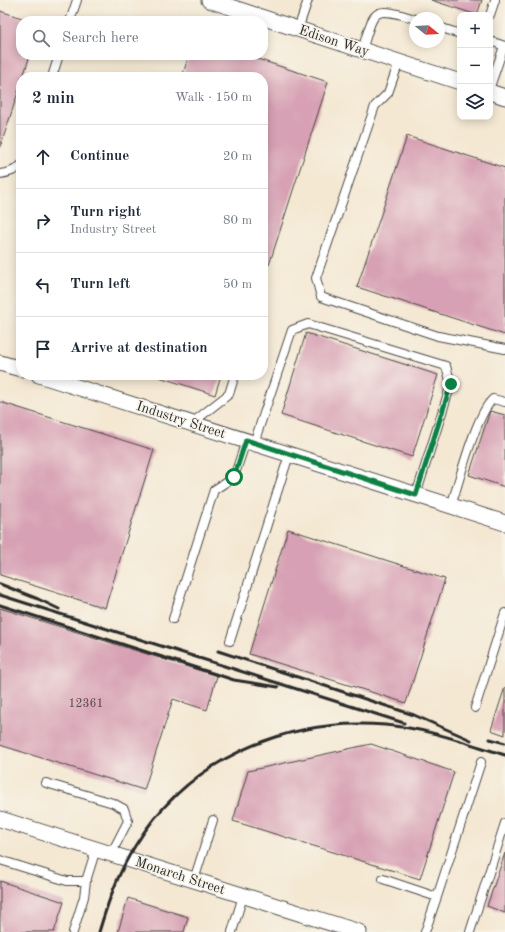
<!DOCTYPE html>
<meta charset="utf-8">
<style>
:root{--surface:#fff;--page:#f6f6f7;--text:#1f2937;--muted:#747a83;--line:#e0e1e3}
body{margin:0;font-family:"Old Standard TT",serif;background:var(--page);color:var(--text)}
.controls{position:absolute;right:12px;top:12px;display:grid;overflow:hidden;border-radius:8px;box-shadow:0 2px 10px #0003}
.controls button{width:36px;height:36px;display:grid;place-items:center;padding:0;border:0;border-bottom:1px solid var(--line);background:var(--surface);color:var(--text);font:20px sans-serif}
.compass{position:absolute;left:409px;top:12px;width:36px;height:36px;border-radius:50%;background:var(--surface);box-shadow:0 2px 10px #0003;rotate:108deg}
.stop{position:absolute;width:12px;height:12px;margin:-9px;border:3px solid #0b8043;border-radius:50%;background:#fff}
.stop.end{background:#0b8043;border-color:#fff;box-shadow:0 1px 4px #0008}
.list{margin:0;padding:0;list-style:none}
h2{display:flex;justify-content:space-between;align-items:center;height:52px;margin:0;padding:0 16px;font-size:17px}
h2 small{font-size:13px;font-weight:400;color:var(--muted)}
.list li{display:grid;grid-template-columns:26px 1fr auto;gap:12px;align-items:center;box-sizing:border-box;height:64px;padding:0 16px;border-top:1px solid var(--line)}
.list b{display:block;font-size:15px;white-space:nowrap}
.list p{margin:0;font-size:13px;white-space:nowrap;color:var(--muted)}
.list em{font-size:13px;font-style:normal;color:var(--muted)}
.icon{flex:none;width:22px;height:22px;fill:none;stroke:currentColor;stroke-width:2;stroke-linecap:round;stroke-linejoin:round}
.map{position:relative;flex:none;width:505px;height:932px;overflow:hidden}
.search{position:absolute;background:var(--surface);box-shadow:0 2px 10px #0003;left:16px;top:16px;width:252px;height:44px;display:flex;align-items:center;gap:10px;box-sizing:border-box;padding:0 14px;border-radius:16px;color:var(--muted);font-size:15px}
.panel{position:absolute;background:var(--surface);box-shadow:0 2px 10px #0003;left:16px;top:72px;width:252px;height:308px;border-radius:16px}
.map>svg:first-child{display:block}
.building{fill:#d7a0b4}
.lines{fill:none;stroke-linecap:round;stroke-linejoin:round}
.lane-casing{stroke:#494744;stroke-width:10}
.street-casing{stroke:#494744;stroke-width:17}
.lane{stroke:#fff;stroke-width:8}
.street{stroke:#fff;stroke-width:15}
.rail{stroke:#2b2b2b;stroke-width:3}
.route{stroke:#0b8043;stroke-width:5}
.labels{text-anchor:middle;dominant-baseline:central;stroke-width:3;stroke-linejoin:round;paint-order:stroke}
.number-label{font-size:12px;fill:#56484d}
.street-label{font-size:14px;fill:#2b2b2b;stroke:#f7f3e8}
</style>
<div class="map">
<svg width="505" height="932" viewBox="0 0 505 932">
<rect width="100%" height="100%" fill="#f7f3e8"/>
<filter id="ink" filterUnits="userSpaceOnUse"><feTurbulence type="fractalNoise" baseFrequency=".025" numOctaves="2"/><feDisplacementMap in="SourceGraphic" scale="8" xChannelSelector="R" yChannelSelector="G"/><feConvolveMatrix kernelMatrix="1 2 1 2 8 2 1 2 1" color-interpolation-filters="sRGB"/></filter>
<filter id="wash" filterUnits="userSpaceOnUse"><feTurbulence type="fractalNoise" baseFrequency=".012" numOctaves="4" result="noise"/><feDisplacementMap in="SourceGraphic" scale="16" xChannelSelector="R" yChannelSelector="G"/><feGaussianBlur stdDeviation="0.9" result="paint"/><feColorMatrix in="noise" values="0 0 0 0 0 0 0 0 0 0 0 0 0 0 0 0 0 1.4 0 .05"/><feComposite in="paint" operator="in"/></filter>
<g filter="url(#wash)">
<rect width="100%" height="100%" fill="#f4e8d3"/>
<g id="blocks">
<path class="building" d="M431,0H482L477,15Z
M0,11L31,21H21V55H30L23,77H21V83L0,148Z
M189,55H245L328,82L269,265L263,263V77H182Z
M407,136L505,168V335L357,287Z
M306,333L438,375L412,457L281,415Z
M153,375H221L215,395Z
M0,402L154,450L105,608L0,575Z
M490,411L505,415V487L469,475Z
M288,529L445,579L406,703L249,654Z
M0,608L217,676L207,710L173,699L144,790L0,745Z
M505,687V735L491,730Z
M371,744L454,772L420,879L233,821L248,771Z
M505,853V913L487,906Z
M0,881L64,902L54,932H0Z
M128,898L188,917L184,932H118Z"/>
</g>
</g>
<g filter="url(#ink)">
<use href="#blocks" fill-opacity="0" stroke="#494744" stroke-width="1"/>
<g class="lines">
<g class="lane-casing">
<path id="lane" d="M490,15L495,0
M70,21L77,0
M439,27L460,34
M298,29L308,0
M490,41L505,46
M362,50C375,10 371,5 415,19
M399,62L388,93L375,106L316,278L321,297L438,336L505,349
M52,77L59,55
M490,87L504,46
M0,174C8,173 16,171 21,165
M192,423L229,394L235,375
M254,443L292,330L308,324L446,366L451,384L416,495
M451,506C459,482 476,414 493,399L505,402
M173,619L214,490L234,477L246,441
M230,641L289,455
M475,708L505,613
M46,783L113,803L124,809L128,821L111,854
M0,860L67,881H86L96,849
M383,879L437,897L425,932
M194,880L213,820
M437,897L481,762
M73,932L84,897L86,881
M232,932L243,896
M470,932L505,823"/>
</g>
<g class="street-casing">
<path id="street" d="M209,0L460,82
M490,92L505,97
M0,363L21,369
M39,375L505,523
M0,819L359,932"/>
</g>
<use href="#lane" class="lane"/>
<use href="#street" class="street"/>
<path class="rail" d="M0,584L38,599L59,609
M0,595L404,723
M0,605L234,680L278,687
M218,651L414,715L471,740
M490,739L505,743
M99,932C108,902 118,873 135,846C188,759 286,717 385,725C427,728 466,743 505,755"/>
</g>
</g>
<g class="lines" filter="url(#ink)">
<path class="route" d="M234,477L246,440L416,495L451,384"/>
</g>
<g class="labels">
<g class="number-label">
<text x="86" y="704">12361</text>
</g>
<g class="street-label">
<text transform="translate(334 41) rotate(18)">Edison Way</text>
<text transform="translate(181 420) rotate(18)">Industry Street</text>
<text transform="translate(180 876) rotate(18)">Monarch Street</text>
</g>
</g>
</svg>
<div class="controls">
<button>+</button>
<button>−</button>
<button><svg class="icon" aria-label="layers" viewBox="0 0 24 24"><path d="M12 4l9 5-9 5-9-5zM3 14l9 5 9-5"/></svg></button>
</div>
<svg class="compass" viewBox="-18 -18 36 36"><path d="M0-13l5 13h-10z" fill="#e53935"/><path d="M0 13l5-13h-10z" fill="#747a83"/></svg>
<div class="stop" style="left:234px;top:477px"></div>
<div class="stop end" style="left:451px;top:384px"></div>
<div class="search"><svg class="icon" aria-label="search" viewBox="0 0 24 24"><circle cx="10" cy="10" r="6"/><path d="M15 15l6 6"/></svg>Search here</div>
<section class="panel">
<h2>2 min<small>Walk · 150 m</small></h2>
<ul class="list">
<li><svg class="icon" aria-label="ahead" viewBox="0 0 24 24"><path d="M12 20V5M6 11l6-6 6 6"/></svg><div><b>Continue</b></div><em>20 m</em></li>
<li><svg class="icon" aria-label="right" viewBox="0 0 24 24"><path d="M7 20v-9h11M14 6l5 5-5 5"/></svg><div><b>Turn right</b><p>Industry Street</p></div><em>80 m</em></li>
<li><svg class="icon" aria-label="left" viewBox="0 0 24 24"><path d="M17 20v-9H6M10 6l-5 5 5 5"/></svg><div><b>Turn left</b></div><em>50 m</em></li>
<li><svg class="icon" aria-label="arrive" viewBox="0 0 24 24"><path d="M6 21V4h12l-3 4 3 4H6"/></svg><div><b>Arrive at destination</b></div></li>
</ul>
</section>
</div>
